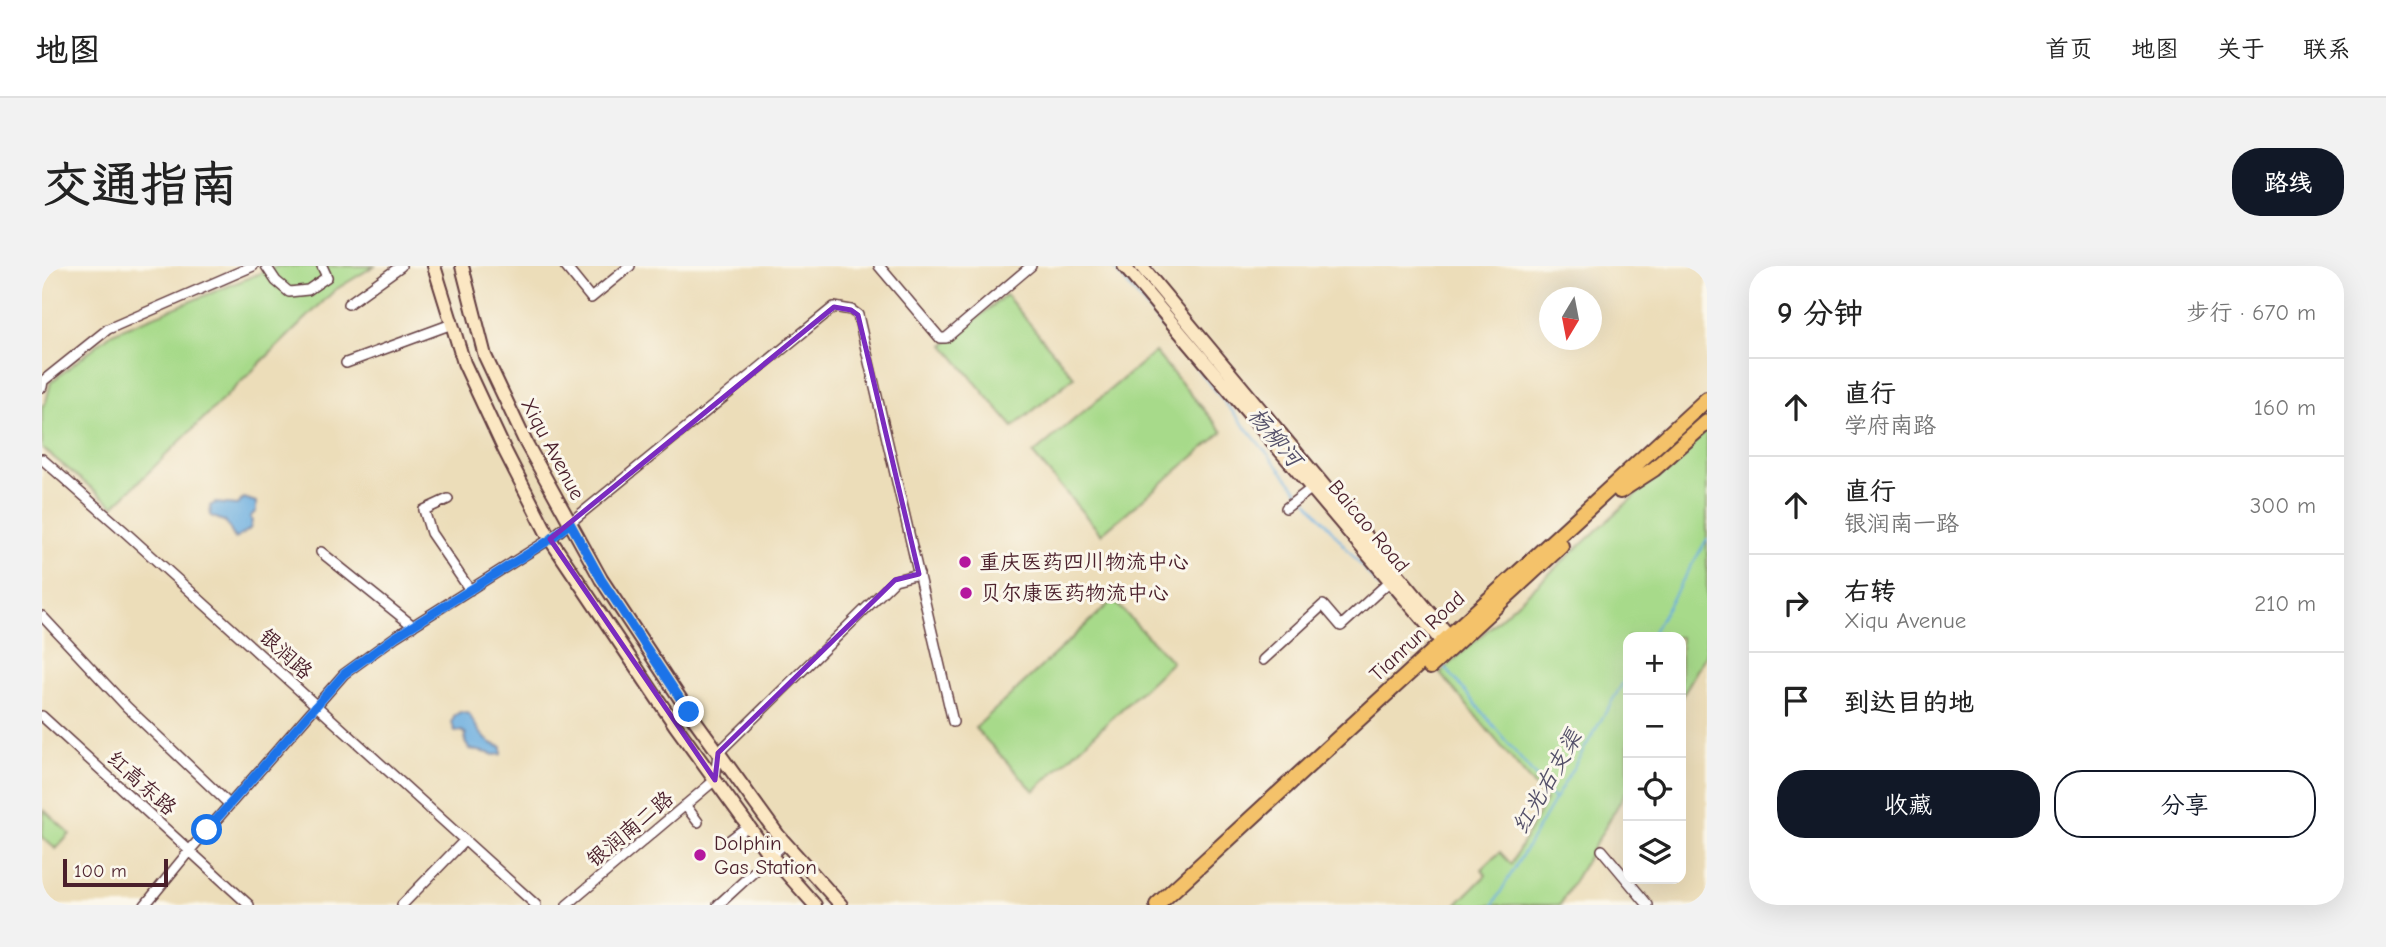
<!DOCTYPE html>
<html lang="zh">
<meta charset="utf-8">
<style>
:root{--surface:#fff;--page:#f2f2f2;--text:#222;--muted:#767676;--line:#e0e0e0;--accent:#111827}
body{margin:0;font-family:"Comic Neue","LXGW WenKai TC",sans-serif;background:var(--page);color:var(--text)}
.controls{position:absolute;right:21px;bottom:21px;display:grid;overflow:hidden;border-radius:14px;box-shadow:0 7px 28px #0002}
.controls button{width:63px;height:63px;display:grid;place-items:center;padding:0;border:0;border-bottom:2px solid var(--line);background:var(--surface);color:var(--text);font:35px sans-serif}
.compass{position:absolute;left:1497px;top:21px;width:63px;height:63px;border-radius:50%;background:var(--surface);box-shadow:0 7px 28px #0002;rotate:190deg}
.scale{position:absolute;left:21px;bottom:18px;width:105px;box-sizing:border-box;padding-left:7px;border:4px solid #4a1f2b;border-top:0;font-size:19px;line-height:24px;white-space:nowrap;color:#4a1f2b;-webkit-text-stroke:5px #fbf7ec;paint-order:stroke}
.stop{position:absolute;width:21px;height:21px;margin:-16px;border:5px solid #1a73e8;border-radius:50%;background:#fff}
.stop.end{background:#1a73e8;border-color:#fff;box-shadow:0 2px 7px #0008}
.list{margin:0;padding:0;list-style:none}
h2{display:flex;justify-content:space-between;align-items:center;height:91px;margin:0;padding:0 28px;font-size:30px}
h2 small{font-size:23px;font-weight:400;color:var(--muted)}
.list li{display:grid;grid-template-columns:46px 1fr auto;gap:21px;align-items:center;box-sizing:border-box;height:98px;padding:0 28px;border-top:2px solid var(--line)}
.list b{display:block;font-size:26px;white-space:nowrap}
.list p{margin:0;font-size:23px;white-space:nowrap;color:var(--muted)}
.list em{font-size:23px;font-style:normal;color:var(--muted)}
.actions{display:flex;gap:14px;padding:21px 28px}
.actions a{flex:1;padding:16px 0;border:2px solid var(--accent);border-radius:28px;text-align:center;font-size:24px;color:var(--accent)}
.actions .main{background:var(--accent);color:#fff}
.icon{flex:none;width:38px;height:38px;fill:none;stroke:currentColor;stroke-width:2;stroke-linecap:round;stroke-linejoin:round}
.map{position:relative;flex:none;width:1665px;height:639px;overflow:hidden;border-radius:28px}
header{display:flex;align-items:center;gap:42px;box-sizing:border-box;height:98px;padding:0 35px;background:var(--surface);border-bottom:2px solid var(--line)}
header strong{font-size:33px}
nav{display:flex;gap:38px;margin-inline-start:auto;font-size:24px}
.intro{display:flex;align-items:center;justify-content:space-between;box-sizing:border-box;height:168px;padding:0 42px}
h1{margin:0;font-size:49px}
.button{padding:18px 32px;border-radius:28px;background:var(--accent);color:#fff;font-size:24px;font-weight:700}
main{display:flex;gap:42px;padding:0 42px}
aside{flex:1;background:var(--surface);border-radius:28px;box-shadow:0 7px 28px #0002}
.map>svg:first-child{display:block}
.green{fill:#a7da8a;stroke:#787c5a;stroke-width:2}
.water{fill:#6aaddf;stroke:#5a6685;stroke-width:2}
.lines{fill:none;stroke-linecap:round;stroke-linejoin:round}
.stream{stroke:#6aaddf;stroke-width:2}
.street-casing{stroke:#623c40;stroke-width:12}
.secondary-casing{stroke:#623c40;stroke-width:16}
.primary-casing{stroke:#623c40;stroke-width:18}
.street{stroke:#fff;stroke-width:9}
.secondary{stroke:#fbe7c3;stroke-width:12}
.primary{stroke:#f4c26a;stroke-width:14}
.route{stroke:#1a73e8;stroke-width:9}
.marked{fill:none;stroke:#7b2cbf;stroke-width:5;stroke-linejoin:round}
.poi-dot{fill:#b5179e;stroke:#fbf7ec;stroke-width:2.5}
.labels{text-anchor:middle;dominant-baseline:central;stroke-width:6;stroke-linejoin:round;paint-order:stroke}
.street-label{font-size:21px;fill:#4a1f2b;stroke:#fbf7ec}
.poi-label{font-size:21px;fill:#4a1f2b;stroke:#fbf7ec;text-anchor:start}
.water-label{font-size:23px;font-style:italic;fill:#55516a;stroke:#fbf7ec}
</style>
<header>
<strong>地图</strong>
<nav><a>首页</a><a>地图</a><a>关于</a><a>联系</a></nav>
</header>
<div class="intro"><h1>交通指南</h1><a class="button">路线</a></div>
<main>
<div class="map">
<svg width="1665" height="639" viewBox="0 0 1665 639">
<rect width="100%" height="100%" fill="#fbf7ec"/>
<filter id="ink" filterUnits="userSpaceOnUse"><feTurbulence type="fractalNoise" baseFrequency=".0143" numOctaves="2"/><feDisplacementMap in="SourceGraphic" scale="14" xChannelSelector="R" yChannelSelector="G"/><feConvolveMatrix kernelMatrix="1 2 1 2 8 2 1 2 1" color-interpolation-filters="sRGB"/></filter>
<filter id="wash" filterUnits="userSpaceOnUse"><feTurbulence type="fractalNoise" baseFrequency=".00686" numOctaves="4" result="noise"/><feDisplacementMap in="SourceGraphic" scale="28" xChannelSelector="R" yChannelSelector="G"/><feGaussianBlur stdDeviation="1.57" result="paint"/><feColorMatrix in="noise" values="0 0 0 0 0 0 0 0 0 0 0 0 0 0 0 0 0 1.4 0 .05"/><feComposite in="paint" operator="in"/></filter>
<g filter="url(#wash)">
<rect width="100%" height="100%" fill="#ecddb9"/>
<path class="green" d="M236,0H332L293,24L72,240L0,182V140L4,136L9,116L70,67Z
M964,29L1032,111L971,161L902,79Z
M1113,86L1181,166L1059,268L991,188Z
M1665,164V387L1639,432V371H1586V522L1518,639H1414L1444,609L1440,603L1458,586L1469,598L1504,534L1398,407Z
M1071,334L1130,396L992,525L933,462Z
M2,544L28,568L14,583L0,571Z"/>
<path class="water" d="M202,232L214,236V245L208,251L210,255L208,263L193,273L184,256L169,250L168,240L173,237L195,239Z
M418,446L427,448C435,463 443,478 460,481V488L452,489C444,485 436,486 427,483L423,476L424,468L420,465L413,466L410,457L412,450Z"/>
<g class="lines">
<path class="stream" d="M1070,0L1258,227
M1262,231L1337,321
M1340,325L1371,362
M1608,371L1665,273
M1403,401L1512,533
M1451,639L1586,408"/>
</g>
</g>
<g filter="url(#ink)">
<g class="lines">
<g class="street-casing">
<path id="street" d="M224,0L234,15L247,26L266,24L285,11L280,0
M523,0L549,32L588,0
M837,0L898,72H904L989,0
M306,38L359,0
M304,97L410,58
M0,121L1,115L66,63L211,0
M0,193L83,266L494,639
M406,233L382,244L389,267L428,324
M1244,242L1270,222
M279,286L371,360
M0,350L85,441L187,538
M1221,394L1281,339L1299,360L1348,315
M0,450L207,639
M643,539L656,556
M685,576L706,560
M1560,584L1606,639
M103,639L148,584L302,408L353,371L508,273L792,41L809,44L816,49L911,456
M360,639L423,574
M525,639L673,514L676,487L853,314L877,308
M676,639L743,577"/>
</g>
<g class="secondary-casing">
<path id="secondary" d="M392,0L422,97L463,185L508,273L633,459L723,583L773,639
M420,0L443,90L484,177L559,313L647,446L736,569L799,639
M1082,0L1405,382
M1099,0L1413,377"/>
</g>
<g class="primary-casing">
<path id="primary" d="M1578,225L1612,203L1665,156
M1388,401L1519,280
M1115,639L1665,133"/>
</g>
<use href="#street" class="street"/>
<use href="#secondary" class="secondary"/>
<use href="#primary" class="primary"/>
</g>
</g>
<g class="lines" filter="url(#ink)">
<path class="route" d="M165,564L302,408L353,371L509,273L528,257L559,313L647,446"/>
</g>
<path class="marked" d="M792,41L809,44L816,49L877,308L853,314L676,487L673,514L508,273Z"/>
<g class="poi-dot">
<circle cx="923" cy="296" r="7"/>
<circle cx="924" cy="327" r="7"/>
<circle cx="658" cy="589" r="7"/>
</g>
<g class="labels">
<g class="street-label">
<text transform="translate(511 183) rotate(62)">Xiqu Avenue</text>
<text transform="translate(1327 260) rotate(50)">Baicao Road</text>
<text transform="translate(1375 370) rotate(-43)">Tianrun Road</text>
<text transform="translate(244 388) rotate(42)">银润路</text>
<text transform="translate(100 517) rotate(42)">红高东路</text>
<text transform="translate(588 563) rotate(-40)">银润南二路</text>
</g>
<g class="poi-label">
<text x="937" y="296">重庆医药四川物流中心</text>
<text x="938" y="327">贝尔康医药物流中心</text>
<text x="672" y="577">Dolphin<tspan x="672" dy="24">Gas Station</tspan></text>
</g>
<g class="water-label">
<text transform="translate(1233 171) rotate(50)">杨柳河</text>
<text transform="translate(1505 516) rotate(-60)">红光右支渠</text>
</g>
</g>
</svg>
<div class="controls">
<button>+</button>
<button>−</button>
<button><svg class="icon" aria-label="locate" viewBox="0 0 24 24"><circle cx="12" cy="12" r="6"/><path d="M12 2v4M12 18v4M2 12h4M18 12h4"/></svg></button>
<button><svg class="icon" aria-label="layers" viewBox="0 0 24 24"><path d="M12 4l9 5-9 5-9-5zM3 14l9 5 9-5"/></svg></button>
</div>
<svg class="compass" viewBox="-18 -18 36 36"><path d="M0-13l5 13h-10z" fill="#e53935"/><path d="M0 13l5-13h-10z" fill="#767676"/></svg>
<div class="scale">100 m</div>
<div class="stop" style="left:165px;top:564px"></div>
<div class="stop end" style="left:647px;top:446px"></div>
</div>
<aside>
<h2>9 分钟<small>步行 · 670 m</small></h2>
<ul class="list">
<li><svg class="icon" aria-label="ahead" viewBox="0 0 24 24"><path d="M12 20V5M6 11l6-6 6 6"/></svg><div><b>直行</b><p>学府南路</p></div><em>160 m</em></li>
<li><svg class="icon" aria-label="ahead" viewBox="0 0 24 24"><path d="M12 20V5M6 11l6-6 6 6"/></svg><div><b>直行</b><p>银润南一路</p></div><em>300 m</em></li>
<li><svg class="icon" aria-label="right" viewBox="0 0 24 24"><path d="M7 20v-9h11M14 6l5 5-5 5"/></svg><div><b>右转</b><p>Xiqu Avenue</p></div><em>210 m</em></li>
<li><svg class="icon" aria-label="arrive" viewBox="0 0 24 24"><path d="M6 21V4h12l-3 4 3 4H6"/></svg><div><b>到达目的地</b></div></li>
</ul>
<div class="actions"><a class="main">收藏</a><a>分享</a></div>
</aside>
</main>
